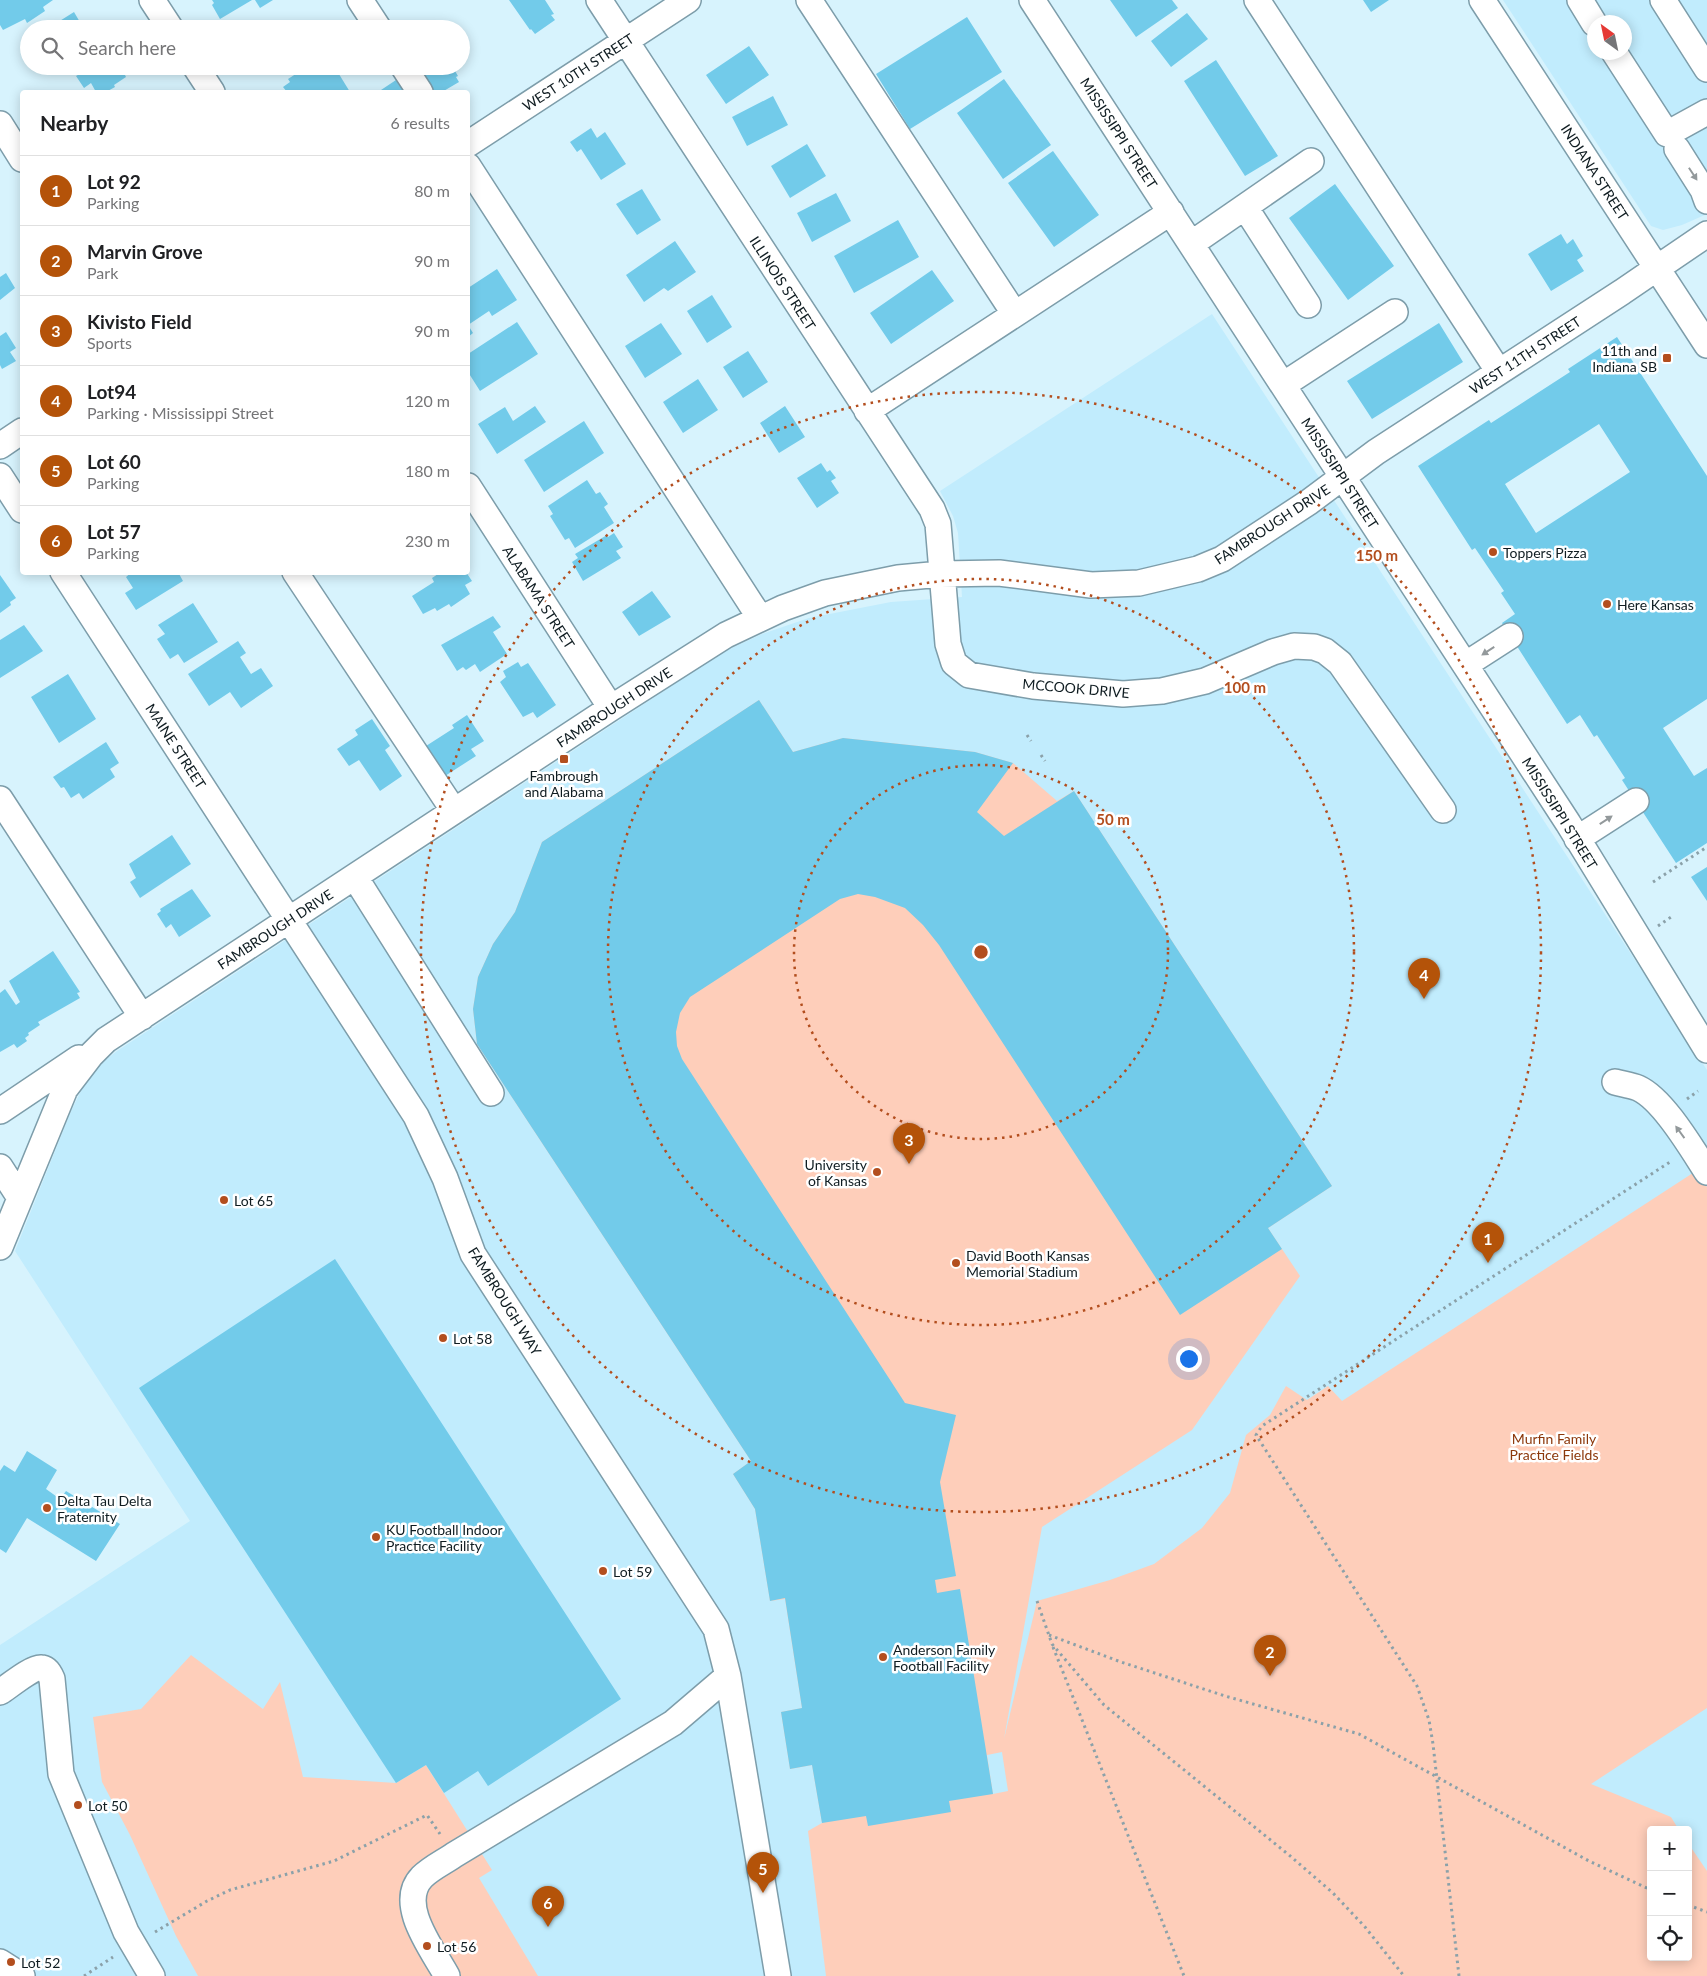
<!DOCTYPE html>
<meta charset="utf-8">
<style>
:root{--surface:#fff;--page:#f2f2f2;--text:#202124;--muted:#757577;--line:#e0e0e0;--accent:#b45309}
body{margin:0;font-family:Lato,sans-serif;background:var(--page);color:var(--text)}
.controls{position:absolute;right:15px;bottom:15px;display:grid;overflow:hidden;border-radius:5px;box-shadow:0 2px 12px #0003}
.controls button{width:45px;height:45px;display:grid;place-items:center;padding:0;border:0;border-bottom:1px solid var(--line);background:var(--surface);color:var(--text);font:25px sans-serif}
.compass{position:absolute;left:1587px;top:15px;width:45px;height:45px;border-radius:50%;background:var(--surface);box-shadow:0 2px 12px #0003;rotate:327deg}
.you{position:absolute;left:1188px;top:1358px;width:18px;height:18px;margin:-12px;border:4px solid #fff;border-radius:50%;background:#1a73e8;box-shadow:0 0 0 8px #1a73e833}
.badge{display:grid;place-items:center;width:32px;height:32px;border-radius:50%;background:var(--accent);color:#fff;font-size:16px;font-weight:700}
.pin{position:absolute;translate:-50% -41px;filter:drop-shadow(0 1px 2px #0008)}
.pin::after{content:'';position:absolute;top:26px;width:18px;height:15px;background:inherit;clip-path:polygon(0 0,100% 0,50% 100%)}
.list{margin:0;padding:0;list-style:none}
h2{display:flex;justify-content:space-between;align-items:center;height:65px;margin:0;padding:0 20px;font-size:21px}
h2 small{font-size:16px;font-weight:400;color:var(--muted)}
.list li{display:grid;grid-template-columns:32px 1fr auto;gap:15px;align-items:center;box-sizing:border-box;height:70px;padding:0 20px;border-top:1px solid var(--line)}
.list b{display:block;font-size:19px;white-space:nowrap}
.list p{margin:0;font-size:16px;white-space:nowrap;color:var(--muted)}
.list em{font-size:16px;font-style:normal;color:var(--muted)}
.icon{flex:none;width:28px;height:28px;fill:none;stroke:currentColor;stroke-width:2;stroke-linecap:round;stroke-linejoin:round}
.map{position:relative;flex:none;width:1707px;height:1976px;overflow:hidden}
.search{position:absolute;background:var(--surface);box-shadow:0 2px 12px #0003;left:20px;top:20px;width:450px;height:55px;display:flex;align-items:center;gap:12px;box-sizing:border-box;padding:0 18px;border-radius:28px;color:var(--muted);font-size:19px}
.panel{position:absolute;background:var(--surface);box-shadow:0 2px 12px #0003;left:20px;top:90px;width:450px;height:485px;border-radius:5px}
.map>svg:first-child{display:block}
.built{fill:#c1ecfd;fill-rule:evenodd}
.green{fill:#feceba;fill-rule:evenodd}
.building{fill:#72cbea;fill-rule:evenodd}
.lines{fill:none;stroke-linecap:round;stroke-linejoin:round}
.minor-casing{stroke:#7d9daa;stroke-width:28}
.path{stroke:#8ba1a9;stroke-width:3;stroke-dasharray:2.5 4;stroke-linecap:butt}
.minor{stroke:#fff;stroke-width:25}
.oneway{fill:#93999b}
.ring{fill:none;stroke:#b34e1e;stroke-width:2.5;stroke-dasharray:2.5 5}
.poi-dot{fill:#b34e1e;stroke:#fff;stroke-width:2}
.labels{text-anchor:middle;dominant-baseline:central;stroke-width:5;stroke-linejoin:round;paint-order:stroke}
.street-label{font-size:14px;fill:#0f1c21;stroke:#fff}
.poi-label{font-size:14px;fill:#0f1c21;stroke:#fff;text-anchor:start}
.park-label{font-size:14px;fill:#8c380b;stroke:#fff}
.centre{fill:#b34e1e;stroke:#fff;stroke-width:2.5}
.ring-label{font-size:15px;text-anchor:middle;font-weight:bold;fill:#b34e1e;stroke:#fff;stroke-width:5;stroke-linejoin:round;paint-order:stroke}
</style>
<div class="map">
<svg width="1707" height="1976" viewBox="0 0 1707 1976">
<rect width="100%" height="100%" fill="#d7f3fd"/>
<path class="built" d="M1503,0H1707V214L1682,225L1663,230L1651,226ZM1594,22H1624V52H1594Z
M1212,314L1707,1070V1976H0V1645L190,1521L15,1251L71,1111L82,1089L93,1074L103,1062L117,1051L723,652L762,634L809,618L891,602L962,597L958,533L953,516L940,491ZM1651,1830H1688V1957H1651Z"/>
<path class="green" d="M759,700L793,752L843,738L975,752L1013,763L1057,801L1074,791L1332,1186L1268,1228L1300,1276L1192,1430L1042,1527L1004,1739L1037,1601L1110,1580L1154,1564L1202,1528L1230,1493L1246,1435L1270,1415L1286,1386L1307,1400L1328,1386L1342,1401L1696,1171L1707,1187V1708L1591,1784L1671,1817L1679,1830H1651V1957H1688V1843L1707,1871V1976H826L808,1831L822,1823L812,1765L790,1769L781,1712L802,1708L785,1599L770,1601L755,1509L733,1474L751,1461L477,1044L473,1009L478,977L493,944L515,912L542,842ZM1002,1752L1008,1791L993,1794L987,1755Z
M191,1655L263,1709L280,1682L303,1777L396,1783L426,1765L492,1870L479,1878L538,1976H198L176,1936L130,1835L102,1782L93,1717L141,1709Z"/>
<path class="building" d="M0,0H53L43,7L45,11L27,23L25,19L3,30L0,25Z
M212,0H252L220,19L212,5L214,3Z
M255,0H273L260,8Z
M509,0H545L554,14L551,15L555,20L535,34L531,29L530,30Z
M1110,0H1172L1178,8L1136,37Z
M1363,0H1389L1371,12Z
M74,12L84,29H47Z
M1187,13L1208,39L1171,67L1151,41Z
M967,17L1002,72L910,129L876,74Z
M749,46L769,75L726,104L706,75Z
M1216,60L1278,156L1245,176L1184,81Z
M80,66H130L131,68L124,73L126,77L114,85L115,87L106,92H96L91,83L84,88L76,76L83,72Z
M308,66H334L350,92H287L283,87L290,82L288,79Z
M416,66H452L458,76L456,77L459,82L442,92H437L436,91L433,92Z
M1004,79L1051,145L1003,179L957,113Z
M396,80L405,92H378Z
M773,96L788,125L747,146L732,117Z
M591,128L597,138L605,132L626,164L601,180L581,149L577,152L570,142Z
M807,144L826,176L790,198L771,166Z
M1053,151L1099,215L1054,247L1008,183Z
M1335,184L1394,266L1348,300L1289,218Z
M642,189L661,220L637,235L616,204Z
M836,193L851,221L812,242L797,213Z
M898,220L919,257L854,293L834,256Z
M1561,234L1567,244L1573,239L1583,256L1577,260L1584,271L1551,291L1528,254Z
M675,241L696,272L668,291L664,288L644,302L626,275Z
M497,269L517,300L492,316L489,311L468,325L473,333L468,337V288Z
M932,270L954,301L891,344L870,313Z
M6,273L15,288L0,300V277Z
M712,295L732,327L707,343L687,311Z
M517,322L538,354L480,391L468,372V354Z
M661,323L682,354L645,378L625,346Z
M1439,323L1463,362L1372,419L1347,381Z
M6,332L16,348L10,352L16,361L2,369L0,365V336Z
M1617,337L1707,476V699L1663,728L1694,776L1707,768V843L1676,863L1622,780L1625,778L1597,735L1594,737L1580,715L1567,724L1502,623L1515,614L1501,593L1504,591L1475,548L1472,550L1418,466L1489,420L1491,423L1570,372L1568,369ZM1599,424L1630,472L1536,533L1505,484Z
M748,351L768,382L743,398L723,367Z
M698,379L718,410L683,433L663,402Z
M535,406L546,422L497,454L478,424L505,407L513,421Z
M785,406L805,437L779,453L760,423Z
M584,421L604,453L544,492L524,460Z
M821,463L827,472L830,470L836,478L831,481L839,493L817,508L797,478Z
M587,480L596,494L600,492L608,504L604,507L614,523L575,548L569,538L565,540L550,516L553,514L548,506Z
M614,533L623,547L616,551L621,558L583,581L572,562L578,558L575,554L607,535L608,537Z
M132,572H178L183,581L136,610L125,593L133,588L126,577Z
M441,572H466L472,581L465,585L470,594L451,607L449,604L437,611L435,608L423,614L412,596L434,582L432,578Z
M0,575L16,598L10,602L11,605L0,613Z
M652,591L671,617L639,636L622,612Z
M193,603L218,642L184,663L178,654L170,659L157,639L165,634L158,625Z
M493,616L501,627L493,632L507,654L480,672L475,664L466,670L463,667L457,671L441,645Z
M24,625L43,651L0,678V640Z
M238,641L246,653L240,657L251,674L261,668L273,686L241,708L230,692L209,706L188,674Z
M518,662L521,667L528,663L556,705L537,718L533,712L523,717L500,682L506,677L503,671Z
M68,674L96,719L59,743L31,697Z
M759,700L793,752L843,738L975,752L1013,763L977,812L1004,836L1074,791L1332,1186L1268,1228L1282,1249L1180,1315L939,945L923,925L905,908L875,897L858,894L840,899L690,997L680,1013L676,1032L677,1046L682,1059L905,1403L956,1415L940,1482L956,1576L935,1580L937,1593L960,1589L993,1794L949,1801L951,1812L868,1826L866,1816L822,1823L812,1765L790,1769L781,1712L802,1708L785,1598L770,1601L755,1509L733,1474L751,1461L477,1044L473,1009L478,977L493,944L515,912L542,842Z
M467,715L484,741L471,749L476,756L445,776L426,746L454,728L452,725Z
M372,719L390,746L385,750L402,776L380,791L359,760L349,766L337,749L358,735L355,730Z
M106,742L119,763L110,769L115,777L83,799L79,793L71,798L64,787L61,788L53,777Z
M172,835L191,864L140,898L130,882L136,878L129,864Z
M1707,867V901L1691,877Z
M192,889L211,916L179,937L171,924L166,928L157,914L161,911L160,909Z
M53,951L80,992L77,993L80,998L38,1022L40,1025L28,1033L29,1035L25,1038L27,1041L17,1048L14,1044L0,1052V993L5,989L16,1005L20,1002L9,981Z
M335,1259L621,1699L488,1786L478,1771L444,1793L426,1765L396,1783L139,1388Z
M27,1451L57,1470L46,1489L60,1499L66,1491L120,1524L96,1561L27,1518L6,1553L0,1549V1471L4,1465L15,1472Z"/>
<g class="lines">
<g class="minor-casing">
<path id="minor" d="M152,0L171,29
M360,0L379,29
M599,0L932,509L938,524L948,644L954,663L969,675L1033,686L1123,694L1162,691L1205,681L1273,652L1294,646L1314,647L1325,651L1340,663L1443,810
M809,0L1014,313
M1032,0L1568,823L1707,1050
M1257,0L1499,372
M1482,0L1707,345
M1580,0L1594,23
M1663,0L1707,69
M1614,52L1667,134L1707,112
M195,66L212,92
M403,66L420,92
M0,124L22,159
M468,144L688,0
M1677,149L1703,190L1707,201
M468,166L760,618
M1245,207L1308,305
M1191,244L1311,161
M1283,385L1395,312
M867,411L1171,212
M0,446L22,431
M0,476L22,510
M468,486L611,708
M63,572L416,1116L445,1178L473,1254L716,1629L728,1676L778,1976
M295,572L454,811
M1465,665L1510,636
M0,799L142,1017
M1577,839L1636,801
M355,877L491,1093
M1615,1082C1622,1084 1631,1085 1638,1088C1663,1099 1692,1149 1707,1172
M0,1111L79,1058
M0,1167L20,1198
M0,1247L65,1089L91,1055L106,1040L611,708L726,635L783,608L825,593L898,578L941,574L999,573L1091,585L1139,583L1198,569L1222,559L1309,502L1376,452L1622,292L1707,234
M0,1692C8,1687 32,1667 41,1668C47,1668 50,1674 52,1679L61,1774L126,1932L152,1976
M0,1962L22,1976
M447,1976C433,1950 396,1904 422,1877C431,1868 444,1862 454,1855L673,1723L728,1676"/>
</g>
<path class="path" d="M1027,735L1031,741
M1041,755L1045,761
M1653,882L1707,847
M1658,926L1674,915
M1687,1099L1698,1091
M1037,1601L1052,1644L1104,1705L1289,1855L1333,1893L1365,1927L1404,1976
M1049,1635L1121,1662L1225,1696L1359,1734L1589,1861L1651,1890
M1053,1647L1184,1976
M1688,1905L1707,1912
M155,1932L207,1901L230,1890L334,1861L427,1815L440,1834
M84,1976L113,1957
M1459,1976L1433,1744L1429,1720L1417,1686L1256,1435L1262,1426L1670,1162"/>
<use href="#minor" class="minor"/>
</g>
<defs><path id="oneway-solid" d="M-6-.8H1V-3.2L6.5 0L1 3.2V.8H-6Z" transform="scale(1.25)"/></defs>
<g class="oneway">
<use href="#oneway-solid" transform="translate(1693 174) rotate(57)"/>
<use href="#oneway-solid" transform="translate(1488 651) rotate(147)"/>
<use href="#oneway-solid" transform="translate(1606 820) rotate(-33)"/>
<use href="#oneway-solid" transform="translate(1680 1132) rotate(-126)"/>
</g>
<g class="ring">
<circle cx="981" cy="952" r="187"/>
<circle cx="981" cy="952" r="373"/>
<circle cx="981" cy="952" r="560"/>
</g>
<g class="poi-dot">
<rect x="1662" y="353" width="10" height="10" rx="2.5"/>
<circle cx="1493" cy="552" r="5"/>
<circle cx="1607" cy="604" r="5"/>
<rect x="559" y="754" width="10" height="10" rx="2.5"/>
<circle cx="877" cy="1172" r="5"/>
<circle cx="224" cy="1200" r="5"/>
<circle cx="956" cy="1263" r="5"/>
<circle cx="443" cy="1338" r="5"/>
<circle cx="47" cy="1508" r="5"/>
<circle cx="376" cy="1537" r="5"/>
<circle cx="603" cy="1571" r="5"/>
<circle cx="883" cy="1657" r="5"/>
<circle cx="78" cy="1805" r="5"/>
<circle cx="427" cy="1946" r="5"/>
<circle cx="11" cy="1962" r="5"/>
</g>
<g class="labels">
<g class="street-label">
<text transform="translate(578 72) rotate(-33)">WEST 10TH STREET</text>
<text transform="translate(1119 133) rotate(57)">MISSISSIPPI STREET</text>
<text transform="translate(1595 172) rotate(57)">INDIANA STREET</text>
<text transform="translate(783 283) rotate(57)">ILLINOIS STREET</text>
<text transform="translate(1525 355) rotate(-33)">WEST 11TH STREET</text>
<text transform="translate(1340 473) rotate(57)">MISSISSIPPI STREET</text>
<text transform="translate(1272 524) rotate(-33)">FAMBROUGH DRIVE</text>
<text transform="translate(539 597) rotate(57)">ALABAMA STREET</text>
<text transform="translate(1076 688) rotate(5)">MCCOOK DRIVE</text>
<text transform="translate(614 707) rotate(-33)">FAMBROUGH DRIVE</text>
<text transform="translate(176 746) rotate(57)">MAINE STREET</text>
<text transform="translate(1560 813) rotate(58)">MISSISSIPPI STREET</text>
<text transform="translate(275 929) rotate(-33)">FAMBROUGH DRIVE</text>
<text transform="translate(505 1301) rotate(58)">FAMBROUGH WAY</text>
</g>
<g class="poi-label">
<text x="1657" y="350" text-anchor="end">11th and<tspan x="1657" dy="16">Indiana SB</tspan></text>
<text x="1503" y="552">Toppers Pizza</text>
<text x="1617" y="604">Here Kansas</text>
<text x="564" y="775" text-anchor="middle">Fambrough<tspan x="564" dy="16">and Alabama</tspan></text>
<text x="867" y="1164" text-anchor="end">University<tspan x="867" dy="16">of Kansas</tspan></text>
<text x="234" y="1200">Lot 65</text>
<text x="966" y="1255">David Booth Kansas<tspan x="966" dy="16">Memorial Stadium</tspan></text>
<text x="453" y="1338">Lot 58</text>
<text x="57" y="1500">Delta Tau Delta<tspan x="57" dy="16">Fraternity</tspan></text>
<text x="386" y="1529">KU Football Indoor<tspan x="386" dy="16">Practice Facility</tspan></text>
<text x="613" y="1571">Lot 59</text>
<text x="893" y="1649">Anderson Family<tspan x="893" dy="16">Football Facility</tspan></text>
<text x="88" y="1805">Lot 50</text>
<text x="437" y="1946">Lot 56</text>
<text x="21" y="1962">Lot 52</text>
</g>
<g class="park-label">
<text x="1554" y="1438">Murfin Family<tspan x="1554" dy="16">Practice Fields</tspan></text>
</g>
</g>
<circle cx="981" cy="952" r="8" class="centre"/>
<g class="ring-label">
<text x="1377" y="561">150 m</text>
<text x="1245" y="693">100 m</text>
<text x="1113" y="825">50 m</text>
</g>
</svg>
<div class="controls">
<button>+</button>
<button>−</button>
<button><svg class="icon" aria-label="locate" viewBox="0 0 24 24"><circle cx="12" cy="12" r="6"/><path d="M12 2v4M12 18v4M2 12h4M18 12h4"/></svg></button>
</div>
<svg class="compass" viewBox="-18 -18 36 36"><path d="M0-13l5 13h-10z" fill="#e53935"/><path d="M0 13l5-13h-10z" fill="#757577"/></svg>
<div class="you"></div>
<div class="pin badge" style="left:1488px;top:1263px">1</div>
<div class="pin badge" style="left:1270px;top:1676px">2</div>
<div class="pin badge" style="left:909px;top:1164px">3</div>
<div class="pin badge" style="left:1424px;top:999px">4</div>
<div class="pin badge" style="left:763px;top:1893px">5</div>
<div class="pin badge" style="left:548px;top:1927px">6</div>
<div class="search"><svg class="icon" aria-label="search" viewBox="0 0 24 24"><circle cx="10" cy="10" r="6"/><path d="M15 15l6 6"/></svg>Search here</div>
<section class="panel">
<h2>Nearby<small>6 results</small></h2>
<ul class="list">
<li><span class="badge">1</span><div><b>Lot 92</b><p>Parking</p></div><em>80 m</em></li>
<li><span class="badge">2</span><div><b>Marvin Grove</b><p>Park</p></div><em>90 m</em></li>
<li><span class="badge">3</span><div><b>Kivisto Field</b><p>Sports</p></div><em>90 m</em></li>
<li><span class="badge">4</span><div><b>Lot94</b><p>Parking · Mississippi Street</p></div><em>120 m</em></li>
<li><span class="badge">5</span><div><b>Lot 60</b><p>Parking</p></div><em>180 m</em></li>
<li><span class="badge">6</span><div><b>Lot 57</b><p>Parking</p></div><em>230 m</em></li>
</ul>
</section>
</div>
